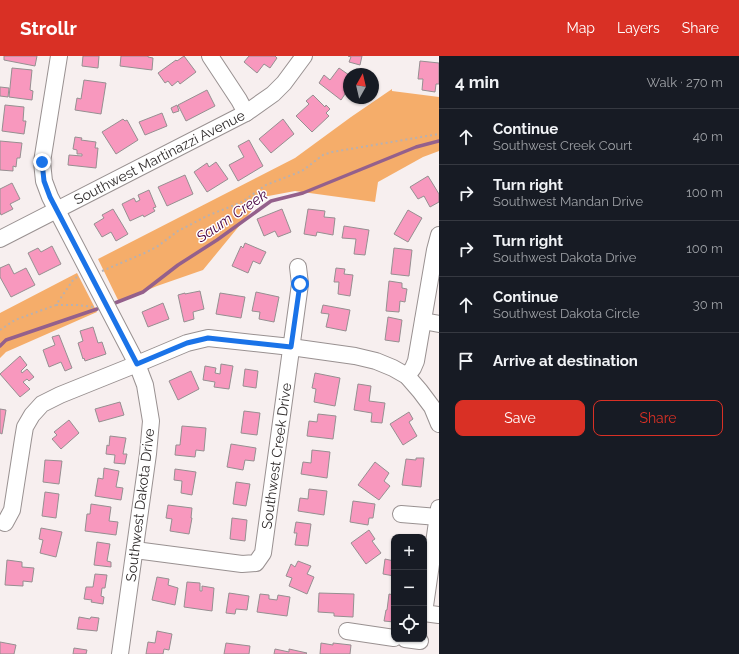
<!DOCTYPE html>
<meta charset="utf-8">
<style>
:root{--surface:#171b24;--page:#242831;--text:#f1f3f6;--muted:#9ea1a6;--line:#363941;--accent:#d93025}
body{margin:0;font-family:Raleway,sans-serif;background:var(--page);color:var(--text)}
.controls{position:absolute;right:12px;bottom:12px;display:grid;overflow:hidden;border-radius:8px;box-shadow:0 1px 3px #0004}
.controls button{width:36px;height:36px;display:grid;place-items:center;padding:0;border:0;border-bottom:1px solid var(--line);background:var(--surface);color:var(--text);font:20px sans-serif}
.compass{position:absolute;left:343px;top:12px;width:36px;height:36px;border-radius:50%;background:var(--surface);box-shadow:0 1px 3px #0004;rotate:8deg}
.stop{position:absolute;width:12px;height:12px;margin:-9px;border:3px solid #1a73e8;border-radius:50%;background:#fff}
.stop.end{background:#1a73e8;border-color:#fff;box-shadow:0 1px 4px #0008}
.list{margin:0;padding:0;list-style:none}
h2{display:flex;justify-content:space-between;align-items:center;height:52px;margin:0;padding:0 16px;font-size:17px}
h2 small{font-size:13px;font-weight:400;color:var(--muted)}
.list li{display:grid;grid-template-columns:26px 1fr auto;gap:12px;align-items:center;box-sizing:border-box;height:56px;padding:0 16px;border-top:1px solid var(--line)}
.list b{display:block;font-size:15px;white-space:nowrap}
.list p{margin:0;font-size:13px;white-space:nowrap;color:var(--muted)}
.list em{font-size:13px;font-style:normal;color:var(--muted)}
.actions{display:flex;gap:8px;padding:12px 16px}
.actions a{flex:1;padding:9px 0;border:1px solid var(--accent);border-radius:8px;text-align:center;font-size:14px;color:var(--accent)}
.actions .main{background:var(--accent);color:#fff}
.icon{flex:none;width:22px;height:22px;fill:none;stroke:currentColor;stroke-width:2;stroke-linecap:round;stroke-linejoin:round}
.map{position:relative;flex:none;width:439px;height:598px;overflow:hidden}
header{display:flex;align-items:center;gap:24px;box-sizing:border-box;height:56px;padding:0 20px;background:var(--accent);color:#fff}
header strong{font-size:19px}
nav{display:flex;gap:22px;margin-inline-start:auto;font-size:14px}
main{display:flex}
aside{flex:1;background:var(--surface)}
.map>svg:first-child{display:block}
.green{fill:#f5ad6a}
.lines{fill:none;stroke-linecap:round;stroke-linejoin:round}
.stream{stroke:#94608c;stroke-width:3.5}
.building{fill:#f898be;stroke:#968f91}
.minor-casing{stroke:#999191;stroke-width:18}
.path{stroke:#b8b1b1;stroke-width:2;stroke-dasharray:2 3;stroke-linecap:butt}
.minor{stroke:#fff;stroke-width:16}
.route{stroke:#1a73e8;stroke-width:5}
.labels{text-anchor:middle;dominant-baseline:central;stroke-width:3;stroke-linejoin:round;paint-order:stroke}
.street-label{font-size:14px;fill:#2f2b2b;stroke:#fff}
.water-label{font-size:15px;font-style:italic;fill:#4b0645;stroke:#fff}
</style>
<header>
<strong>Strollr</strong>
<nav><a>Map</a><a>Layers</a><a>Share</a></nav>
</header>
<main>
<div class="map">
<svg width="439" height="598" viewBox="0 0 439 598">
<rect width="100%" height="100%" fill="#f7efef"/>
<path class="green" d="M392,33V35L439,41V95L423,101L378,126L375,146L295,135L263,141L203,214L157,230L119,246L98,203L295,102L351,61Z
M77,217L97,256L6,296L0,302V257Z"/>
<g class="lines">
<path class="stream" d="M115,247L143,236L178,209L217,184L271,145L303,137L416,91L439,85
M0,290L6,284L97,253"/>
</g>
<path class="building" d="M4,0H37L35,10L4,4Z
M83,0H99L98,12L82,10Z
M121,0H148V1L153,2L152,14L120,10Z
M184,0L196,16L180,28L178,25L172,30L168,25L165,27L158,17L176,4L177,5Z
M249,0H275L277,2L270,12L264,8L257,17L244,6Z
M348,0H362L360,9L349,6L351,1Z
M420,5L439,7V28H436L435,36L422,34L423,23H418Z
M12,12L32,14L30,34L33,35L32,44L9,41Z
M339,12L349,19V32L341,44L319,27L324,19L330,24Z
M84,24L106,27L101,58L75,54L77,42L81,43Z
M0,31L9,32L8,41L0,40Z
M207,34L215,50L186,65L178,49Z
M313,39L325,51L326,49L330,53L326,57L329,60L312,76L296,60L309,48L306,45Z
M5,49L24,51L23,65H26L24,78L2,75Z
M177,49L179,55L173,57L171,52Z
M162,57L167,70L145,79L139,66Z
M123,63L125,65L127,64L138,84L116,98L102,76Z
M283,63L294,78L271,97L259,83Z
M75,81L82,82L81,84L96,86L95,92H98L96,112L68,109L69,99L82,100V98H77V94L73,93Z
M249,84L263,110L238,125L229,109L244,101L238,90Z
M0,85L22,87L20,102H17L16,111L13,110V115L0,114Z
M216,106L228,123L207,136L194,116L207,107L209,111Z
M185,119L193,138L167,150L158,131Z
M428,120L439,138V146L430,151L424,140L418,143L410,131Z
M12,127L20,143L10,148L13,153L1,159L0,156V133Z
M149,134L156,151L153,152L155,155L144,161L143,159L130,165L122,148L134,142L136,146L140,144L138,139Z
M113,153L128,178L116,185L111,176L102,181L94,168L104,162L102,159Z
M282,153L291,176L278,181L275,175L264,180L257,163Z
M308,153L325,155L324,161L335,162L333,179L317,176L316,180L304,178Z
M408,154L422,162L408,186L394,178Z
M344,170L369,174L365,199L354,198L356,183L342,182Z
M245,187L266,196L260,208L253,205L248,217L232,210L241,190L243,192Z
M52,190L61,208L39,219L28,197L38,192L41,196Z
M394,192L412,194L409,220L391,218Z
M9,208L14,218L26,212L35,229L11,241L0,221V212Z
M336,212L345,213L344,218L353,219L350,240L338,238L339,226H334Z
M389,225L402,227V232L407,233L405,246L400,245L399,256L386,255Z
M200,235L204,253L193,256L194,263L184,266L178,239L185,237V238Z
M256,236L279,241L274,266L259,263L260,256L252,255Z
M220,237L245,241L241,262L216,258Z
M163,247L169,263L148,271L142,256Z
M323,249L350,254L346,275L326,271L329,258L321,257Z
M388,261L402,264L399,286L385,284Z
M93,271L98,287L102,286L106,298L85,305L84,302L83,303L78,287L83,285L80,275Z
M59,279L72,312L65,315L61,306L49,311L43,294L55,289L52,281Z
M20,300L27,309L21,315L22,317L27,313L34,321L29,325L27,323L23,326L30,333L20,341L0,318Z
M221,308L233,310L229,333L214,331L215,326L203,324L205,310L216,312L215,317L220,318Z
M245,313L258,315L256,332L243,330Z
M191,315L199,333L178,344L169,325Z
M315,317L340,322L335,350L314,346L316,333L312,332Z
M358,328L371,330L369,345L385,347L382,367L371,366L372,357L354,354Z
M120,346L124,359L99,366L95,353Z
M0,353L6,354L2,378L0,377Z
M244,355L260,357L257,379L241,377Z
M409,356L413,363L409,366L417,380L403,389L390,368Z
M318,358L336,360L333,383L307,380L309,365L317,366Z
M69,364L79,377L61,393L52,383L57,379L54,376Z
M182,370L206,372L204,395L196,394L195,401L175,399L176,389H180Z
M110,380L126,382L123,398H127L125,408L114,407L115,399L106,398L107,389L109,390Z
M231,388L256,392L254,405L245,404L243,414L227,411Z
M312,394L330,396L327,422L301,418L303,406L311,407Z
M416,402H424L421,431L402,429L406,403L416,404Z
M45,404L62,405L59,428L43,426Z
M375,406L389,417L384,425L390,430L379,444L358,429Z
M104,412L119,415L116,431L123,432L121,444L95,440L98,422L103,423Z
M175,413L196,416L192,439L181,437L182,425L174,424Z
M236,426L250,428L246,450L233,448Z
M309,433L327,435L324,459L298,455L300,442L308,443Z
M45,436L59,438L56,462L42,460Z
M353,445L375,448L373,462H369L368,469L350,466Z
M91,448L111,451L109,465L118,466L116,479L85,475L87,458H90Z
M168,449L192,452L191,462H192L189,478L170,475L172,463L166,462Z
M232,462L247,464L245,485L230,483Z
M296,466L311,468L308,490L295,489L297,477H294Z
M41,472L62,476L56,501L40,497L43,484L39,483Z
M369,474L375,483L372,485L381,497L366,508L351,487Z
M97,486L110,488L107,505L111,506V511L94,509Z
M385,503L394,505V520L383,518Z
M7,504L22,506V511L34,512L32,526L23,525V530L5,529Z
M298,505L311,510L307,518L314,521L307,538L289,530L292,522L286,520L291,508L295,511Z
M95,518L107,519L105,532H102L101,540L104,541L103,548L91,546L92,544L84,543L86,531H93Z
M157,521L169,523L168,529L178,532L175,549L152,544Z
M187,526L200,527V535H202V530L214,532L212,555L184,551Z
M229,537L249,540L247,554L236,553L235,558L226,557Z
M319,537L354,538L353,561L334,560V557L318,556Z
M260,538L269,539V543L277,544L278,539L290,541L287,560L257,556Z
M389,538L394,539V566L384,565L386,554H387Z
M79,561L90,563L91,561L99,562L97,575L77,573Z
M157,575L172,578L169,594L164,593L163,598H146L148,586L155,587Z
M0,586L16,589L14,598H0Z
M226,587L250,590L249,598H224Z
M321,587L333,589V587L351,589L350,598H320Z
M74,592L87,594L86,598H73Z
M275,593L289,596V593L307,597L306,598H274Z"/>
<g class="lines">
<g class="minor-casing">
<g id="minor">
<path d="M59,0L42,106L44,125L50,141L137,308L145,329L151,365L148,398L120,598"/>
<path d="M210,0L239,44L246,57"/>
<path id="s1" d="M0,183L246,57L273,38L284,27L304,0"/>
<path d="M423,265L439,268"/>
<path d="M407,320L413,312L416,305L435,194L439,179"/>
<path d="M439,452L424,557L439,559"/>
<path d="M401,458L438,461"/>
<path d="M5,467L12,454L23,383L25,371L32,359L42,348L60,339L137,308L187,287L208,282L291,291L355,300L376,305L393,312L407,320L420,335L432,351L439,368"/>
<path id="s2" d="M135,494L242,508L256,507L263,497L300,228L298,211"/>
<path d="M347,575L394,582"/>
<path d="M405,583L420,585"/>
</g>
</g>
<path class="path" d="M102,215L147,196L158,190L178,175L207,160L242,146L266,129L302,115L323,99L332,96L439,78
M56,249H77L93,251
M0,274L15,264L56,249L73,224L77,221"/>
<use href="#minor" class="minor"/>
</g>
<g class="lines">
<path class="route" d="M42,106L44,125L50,141L137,308L187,287L208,282L291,291L300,228"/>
</g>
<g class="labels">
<g class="street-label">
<text stroke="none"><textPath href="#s1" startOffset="179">Southwest Martinazzi Avenue</textPath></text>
<text stroke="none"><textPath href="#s2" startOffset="232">Southwest Creek Drive</textPath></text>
<text transform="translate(140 449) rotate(-83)">Southwest Dakota Drive</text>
</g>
<g class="water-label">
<text transform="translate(232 160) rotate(-34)">Saum Creek</text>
</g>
</g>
</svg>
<div class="controls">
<button>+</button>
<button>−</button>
<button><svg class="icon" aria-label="locate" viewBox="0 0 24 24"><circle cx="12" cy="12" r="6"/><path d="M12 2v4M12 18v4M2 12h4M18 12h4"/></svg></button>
</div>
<svg class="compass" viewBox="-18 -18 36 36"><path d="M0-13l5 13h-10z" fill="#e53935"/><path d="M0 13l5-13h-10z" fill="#9ea1a6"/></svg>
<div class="stop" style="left:300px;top:228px"></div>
<div class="stop end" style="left:42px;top:106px"></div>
</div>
<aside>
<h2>4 min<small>Walk · 270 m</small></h2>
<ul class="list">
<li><svg class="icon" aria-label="ahead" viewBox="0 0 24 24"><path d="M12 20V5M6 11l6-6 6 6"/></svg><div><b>Continue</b><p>Southwest Creek Court</p></div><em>40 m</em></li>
<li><svg class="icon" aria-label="right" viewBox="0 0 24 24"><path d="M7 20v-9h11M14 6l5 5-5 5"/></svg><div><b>Turn right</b><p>Southwest Mandan Drive</p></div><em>100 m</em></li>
<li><svg class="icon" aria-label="right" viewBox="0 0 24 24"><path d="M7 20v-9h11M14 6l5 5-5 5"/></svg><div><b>Turn right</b><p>Southwest Dakota Drive</p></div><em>100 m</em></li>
<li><svg class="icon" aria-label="ahead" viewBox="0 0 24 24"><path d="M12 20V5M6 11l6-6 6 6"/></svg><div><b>Continue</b><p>Southwest Dakota Circle</p></div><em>30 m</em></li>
<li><svg class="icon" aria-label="arrive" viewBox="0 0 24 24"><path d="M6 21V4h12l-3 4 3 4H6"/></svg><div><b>Arrive at destination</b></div></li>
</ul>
<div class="actions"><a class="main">Save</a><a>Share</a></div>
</aside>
</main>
